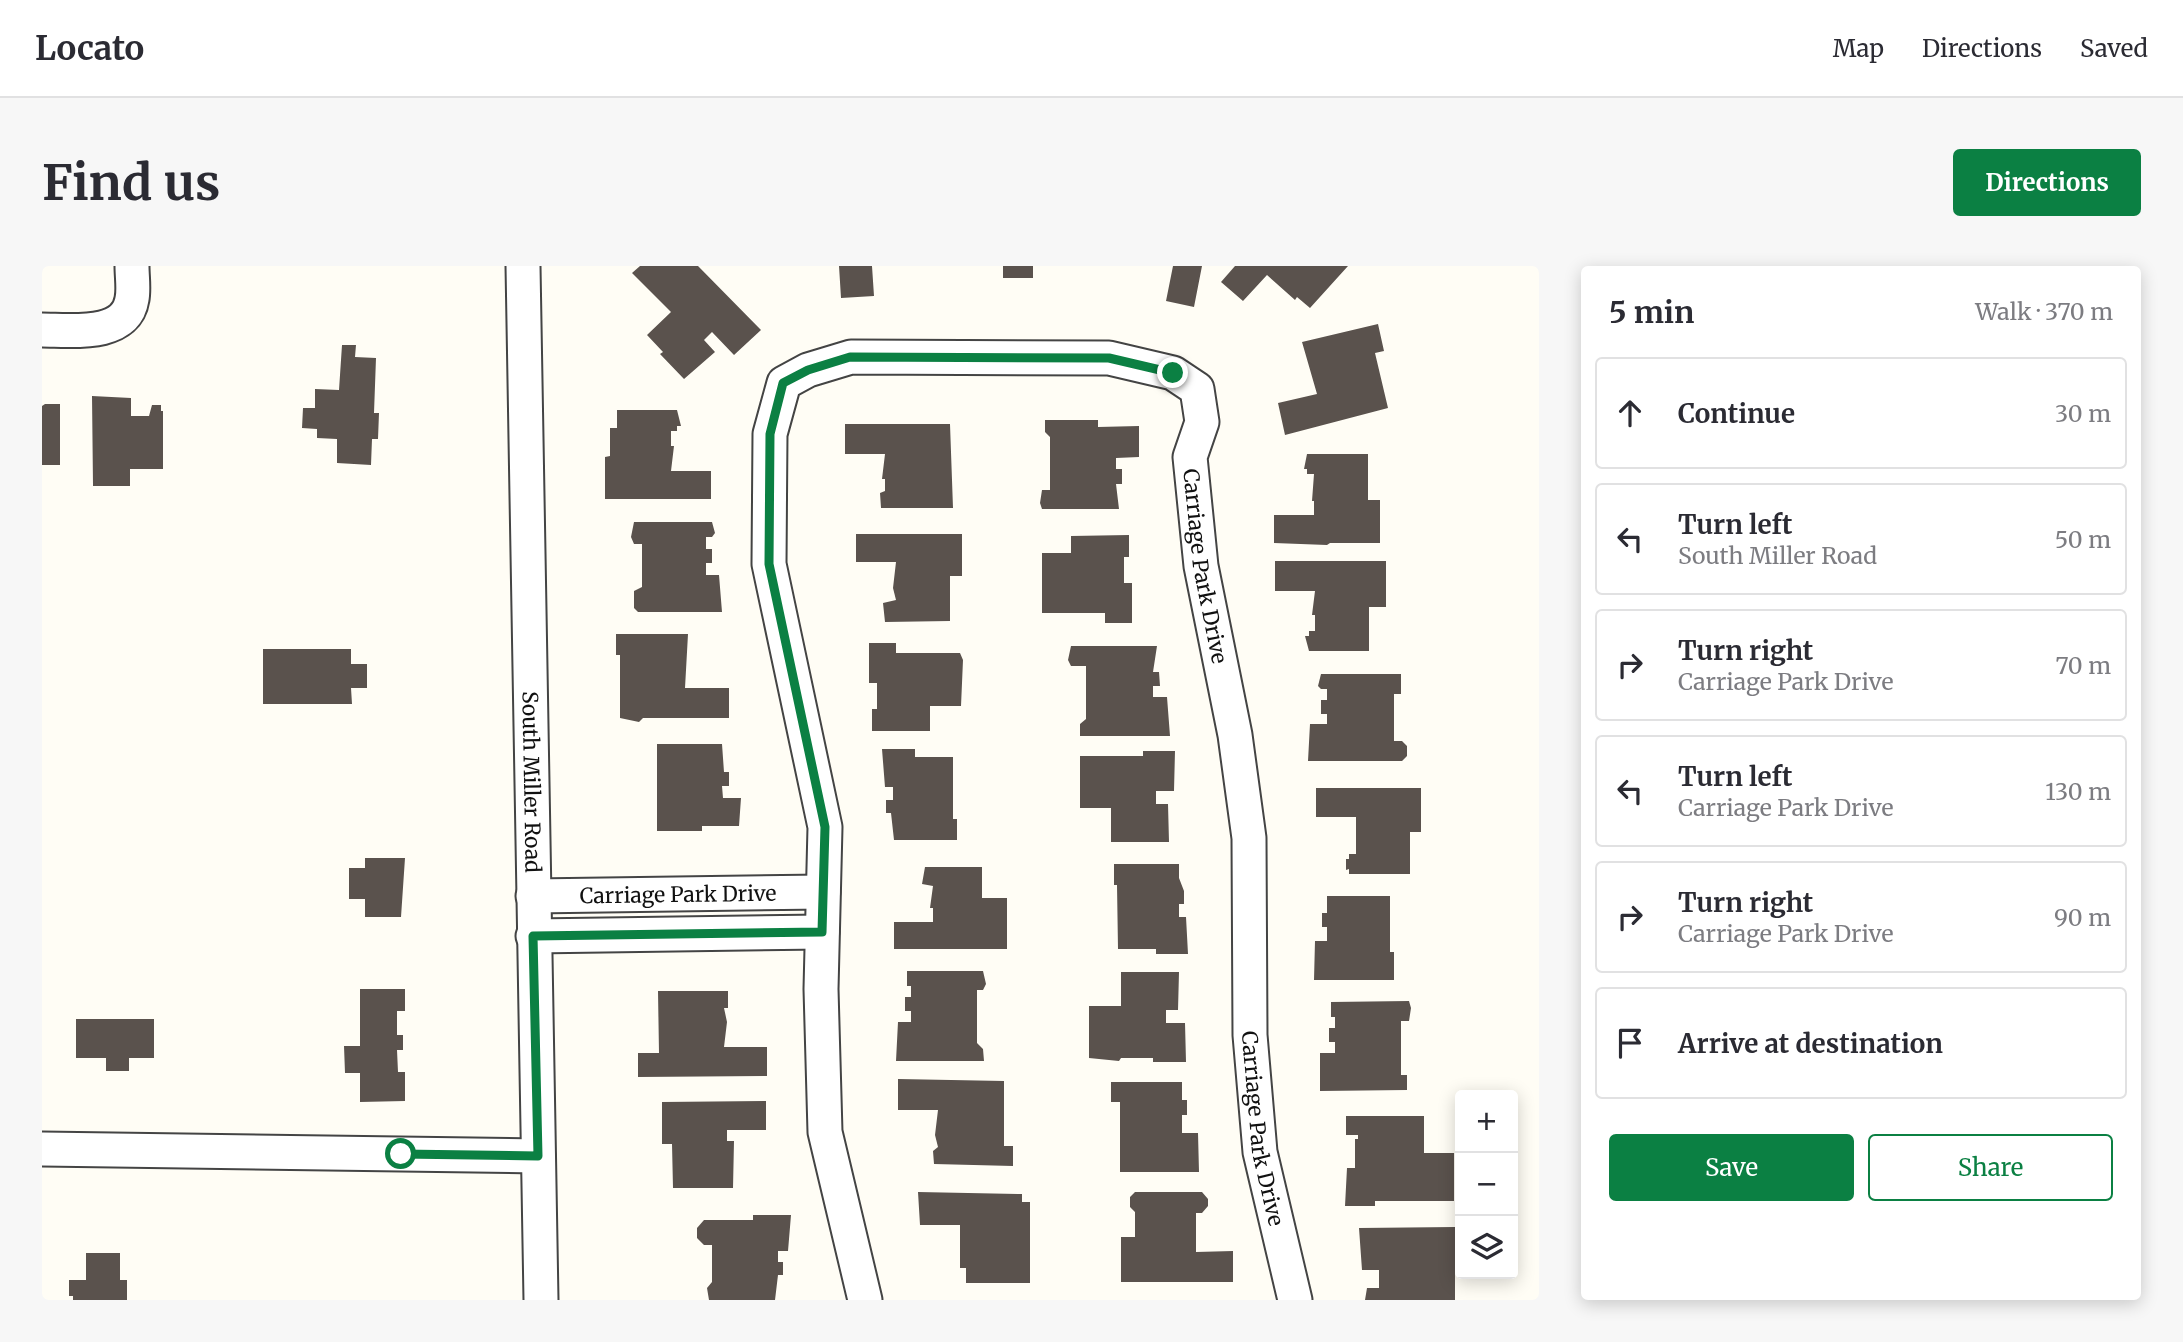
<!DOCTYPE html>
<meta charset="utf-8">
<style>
:root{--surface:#fff;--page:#f7f7f7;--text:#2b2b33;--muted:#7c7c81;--line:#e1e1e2;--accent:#0b8043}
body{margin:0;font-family:Merriweather,serif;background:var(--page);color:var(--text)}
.controls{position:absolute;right:21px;bottom:21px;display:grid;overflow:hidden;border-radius:7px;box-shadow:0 4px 18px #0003}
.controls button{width:63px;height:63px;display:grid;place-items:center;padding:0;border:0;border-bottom:2px solid var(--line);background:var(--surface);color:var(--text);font:35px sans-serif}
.stop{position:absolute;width:21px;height:21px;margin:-16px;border:5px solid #0b8043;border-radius:50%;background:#fff}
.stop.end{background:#0b8043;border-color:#fff;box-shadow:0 2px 7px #0008}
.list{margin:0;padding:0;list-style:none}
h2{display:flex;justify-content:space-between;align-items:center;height:91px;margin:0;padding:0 28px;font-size:30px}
h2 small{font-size:23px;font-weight:400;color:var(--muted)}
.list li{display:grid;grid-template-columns:46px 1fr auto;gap:21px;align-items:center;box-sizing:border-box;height:112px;margin:0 14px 14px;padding:0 14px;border:2px solid var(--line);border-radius:7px}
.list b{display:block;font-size:26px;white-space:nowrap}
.list p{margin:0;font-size:23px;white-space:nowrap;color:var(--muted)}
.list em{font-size:23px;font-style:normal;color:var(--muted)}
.actions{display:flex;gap:14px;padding:21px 28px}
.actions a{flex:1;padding:16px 0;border:2px solid var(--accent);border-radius:7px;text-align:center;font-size:24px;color:var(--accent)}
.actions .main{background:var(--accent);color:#fff}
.icon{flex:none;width:38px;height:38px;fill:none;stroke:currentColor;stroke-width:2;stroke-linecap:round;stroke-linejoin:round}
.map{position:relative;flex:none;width:1497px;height:1034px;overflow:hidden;border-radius:7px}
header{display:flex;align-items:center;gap:42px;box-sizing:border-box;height:98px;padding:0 35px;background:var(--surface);border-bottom:2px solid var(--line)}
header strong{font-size:33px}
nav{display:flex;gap:38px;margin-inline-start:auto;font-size:24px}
.intro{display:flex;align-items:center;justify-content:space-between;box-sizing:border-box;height:168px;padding:0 42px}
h1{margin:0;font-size:49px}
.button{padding:18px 32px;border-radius:7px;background:var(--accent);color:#fff;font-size:24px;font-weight:700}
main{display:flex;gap:42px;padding:0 42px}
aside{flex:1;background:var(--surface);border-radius:7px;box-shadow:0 4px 18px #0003}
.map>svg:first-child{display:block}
.building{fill:#5a524d}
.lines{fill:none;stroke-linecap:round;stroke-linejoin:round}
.minor-casing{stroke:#444;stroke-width:37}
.minor{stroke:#fff;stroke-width:33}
.route{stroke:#0b8043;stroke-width:9}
.labels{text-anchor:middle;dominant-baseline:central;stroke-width:7;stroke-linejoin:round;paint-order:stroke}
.street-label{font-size:21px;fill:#111;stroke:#fff}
</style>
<header>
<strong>Locato</strong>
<nav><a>Map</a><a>Directions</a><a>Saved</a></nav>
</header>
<div class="intro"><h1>Find us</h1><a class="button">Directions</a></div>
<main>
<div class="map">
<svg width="1497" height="1034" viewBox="0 0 1497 1034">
<rect width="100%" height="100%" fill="#fffdf5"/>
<path class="building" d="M598,0H656L719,64L692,89L670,66L662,74L673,86L642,113L618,88L621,86L605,69L629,46L590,7Z
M797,0H830L832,30L799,32Z
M961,0H991V12H961Z
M1131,0H1160L1152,41L1124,35Z
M1193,0H1306L1268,42L1255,31L1253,34L1225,9L1201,35L1179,16Z
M1336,58L1342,85L1333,87L1346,142L1243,169L1236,137L1275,128L1260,76Z
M300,79H314L313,91L334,92L332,147H337L336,173H330L329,199L295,197V173L275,172V163L260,162L261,142H273V123L297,124Z
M50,130L89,132V150H107L110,139H119V145H121V203H88V220H51Z
M3,138H18V199H0V140Z
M575,144H635L639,160H635V165H629V180H632L629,205H669V233H563V191L568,190V162H575Z
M1003,154H1056V161L1097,160V191L1074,192V203H1080V218H1074L1077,243H1000L998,237L1000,224H1008V171L1003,166Z
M803,158H908L911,242H839L838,227L843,225V213H840L843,188H803Z
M1265,188H1326V234H1338V277H1288L1285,279L1232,277V249H1272V235H1270L1272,208H1265V203H1262Z
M592,256H670L673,267L670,271H664V283H670V297H664V309H677L680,346H596L592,342V325L600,321V278H592L589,271Z
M814,268H920V310H908V355L843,356L841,337L854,334L851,322L854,296H814Z
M1087,269V291H1082V317H1090V357H1063V347H1000V287H1029V270Z
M1233,295H1344V341H1327V385H1267L1263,370H1267V365H1273V349H1270L1273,325H1233Z
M574,368H646L643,422H687V452H601L597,456L578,452V389H574Z
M827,377H854V387H918L921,394L919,440H888V465H830V443H835V417H827Z
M1029,380H1115L1111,406H1117L1118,420H1111V431H1125L1128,470H1038V458L1044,453V400H1029L1026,394Z
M221,383H309V398H325V422H309L310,438H221Z
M1279,408H1359V428H1352V475H1360L1365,480V490L1360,495H1266L1268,458H1285V448H1279V434H1285V423H1279L1276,420Z
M615,478H680L682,506H687V520H680L681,532H699L697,560H660V565H615Z
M840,483H873V491H911V553H915V574H852L849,547H844V534H851V521H843Z
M1101,485H1133L1132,525H1114V538H1126L1127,576H1069V542H1038V490H1101Z
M1274,522H1379V566H1368V608H1307V603L1304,604V593H1307V588H1314V551H1274Z
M323,592H363L359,651H323V633H307V602H323Z
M1072,598H1137V612L1142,625V638H1137V651H1144L1146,688H1114V683H1076L1075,619H1072Z
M883,601H940V632H965V683H852V656H891V642H888L891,620L880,618Z
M1285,630H1348V686H1352V714H1272L1273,675H1285V661H1280V647H1285Z
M865,705H941L944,718L941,724H935V777L941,783L942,795H854L856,756H869V745H863V731H869V720H865Z
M1079,706H1137L1136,744H1124V757H1143L1144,796H1111V792H1079L1077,795L1047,792V740H1079Z
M318,723H363V745H355V769H361V784H355L356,806H363V835L318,836V807H303L302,780H318Z
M616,725H686V742H682L685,756L682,781H725V810L596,811V787H617Z
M1367,735L1369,742L1367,755H1359V809H1365V824L1278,825V787H1293V776H1287V762H1293V751H1289V736Z
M34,753H112V792H87V805H64V792H34Z
M856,813L962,815V880H971V900L892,898L891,885L896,881L893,869L896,844H856Z
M1069,816H1140V834H1145V849H1140V867H1156L1157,906H1078V836H1069Z
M724,835V864H685V875H692L691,922H631L630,878H620V836Z
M1304,850H1382V887H1412V935H1333V940H1303L1305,902H1313V873H1316V869H1304Z
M876,926L980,928V936H988V1017H924V1002H918V959H878Z
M1093,926H1160L1166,933V940L1160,947H1154V986L1191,985V1016H1079V971H1093V946L1088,941V931Z
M711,949H749L746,985H736V996H741V1009H736L733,1034H667L665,1022L670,1016V979H662L655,972V962L662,954H711Z
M1413,961V1034H1323L1325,1022H1337V1004H1320L1317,962Z
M44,987H78V1014H85V1034H31V1030H27V1014H44Z"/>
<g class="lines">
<g class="minor-casing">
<g id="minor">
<path id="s1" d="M481,0L499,1034"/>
<path d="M0,64C28,64 84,72 90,33C92,23 90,11 90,0"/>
<path id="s2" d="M491,630L781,626"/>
<path d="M491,670L780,666"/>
<path d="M0,883L496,890"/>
<path id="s3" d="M823,1034L783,866L779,723L783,561L727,298L728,168L742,117L766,104L809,91L1067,92L1131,107L1155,123L1160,156L1148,191L1159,300L1193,469L1207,572L1208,769L1218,886L1253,1034"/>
</g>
</g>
<use href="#minor" class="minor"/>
</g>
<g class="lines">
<path class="route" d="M359,888L496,890L491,670L780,666L783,561L727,298L728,168L741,117L766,104L808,91L1067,92L1131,107"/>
</g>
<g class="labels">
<g class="street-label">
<text stroke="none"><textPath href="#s3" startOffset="1535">Carriage Park Drive</textPath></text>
<text stroke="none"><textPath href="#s1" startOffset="516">South Miller Road</textPath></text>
<text stroke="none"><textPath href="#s2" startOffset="145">Carriage Park Drive</textPath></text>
<text stroke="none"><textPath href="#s3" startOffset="2102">Carriage Park Drive</textPath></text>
</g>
</g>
</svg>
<div class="controls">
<button>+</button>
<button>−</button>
<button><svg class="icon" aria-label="layers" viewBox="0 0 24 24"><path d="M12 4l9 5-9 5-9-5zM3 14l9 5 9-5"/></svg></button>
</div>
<div class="stop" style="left:359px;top:888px"></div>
<div class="stop end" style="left:1131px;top:107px"></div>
</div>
<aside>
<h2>5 min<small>Walk · 370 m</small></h2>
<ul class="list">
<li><svg class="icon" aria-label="ahead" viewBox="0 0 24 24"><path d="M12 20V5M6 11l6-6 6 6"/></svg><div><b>Continue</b></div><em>30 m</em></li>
<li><svg class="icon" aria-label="left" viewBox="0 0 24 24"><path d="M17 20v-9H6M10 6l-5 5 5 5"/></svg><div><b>Turn left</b><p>South Miller Road</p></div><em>50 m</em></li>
<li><svg class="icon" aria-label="right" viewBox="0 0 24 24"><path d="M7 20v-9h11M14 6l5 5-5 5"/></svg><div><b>Turn right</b><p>Carriage Park Drive</p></div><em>70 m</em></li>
<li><svg class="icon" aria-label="left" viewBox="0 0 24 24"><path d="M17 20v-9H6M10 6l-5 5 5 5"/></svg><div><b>Turn left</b><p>Carriage Park Drive</p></div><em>130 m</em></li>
<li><svg class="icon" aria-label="right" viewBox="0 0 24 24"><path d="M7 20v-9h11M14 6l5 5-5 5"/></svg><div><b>Turn right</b><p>Carriage Park Drive</p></div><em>90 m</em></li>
<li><svg class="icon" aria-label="arrive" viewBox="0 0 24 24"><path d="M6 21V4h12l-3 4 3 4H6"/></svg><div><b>Arrive at destination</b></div></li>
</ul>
<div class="actions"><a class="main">Save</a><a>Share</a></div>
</aside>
</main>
